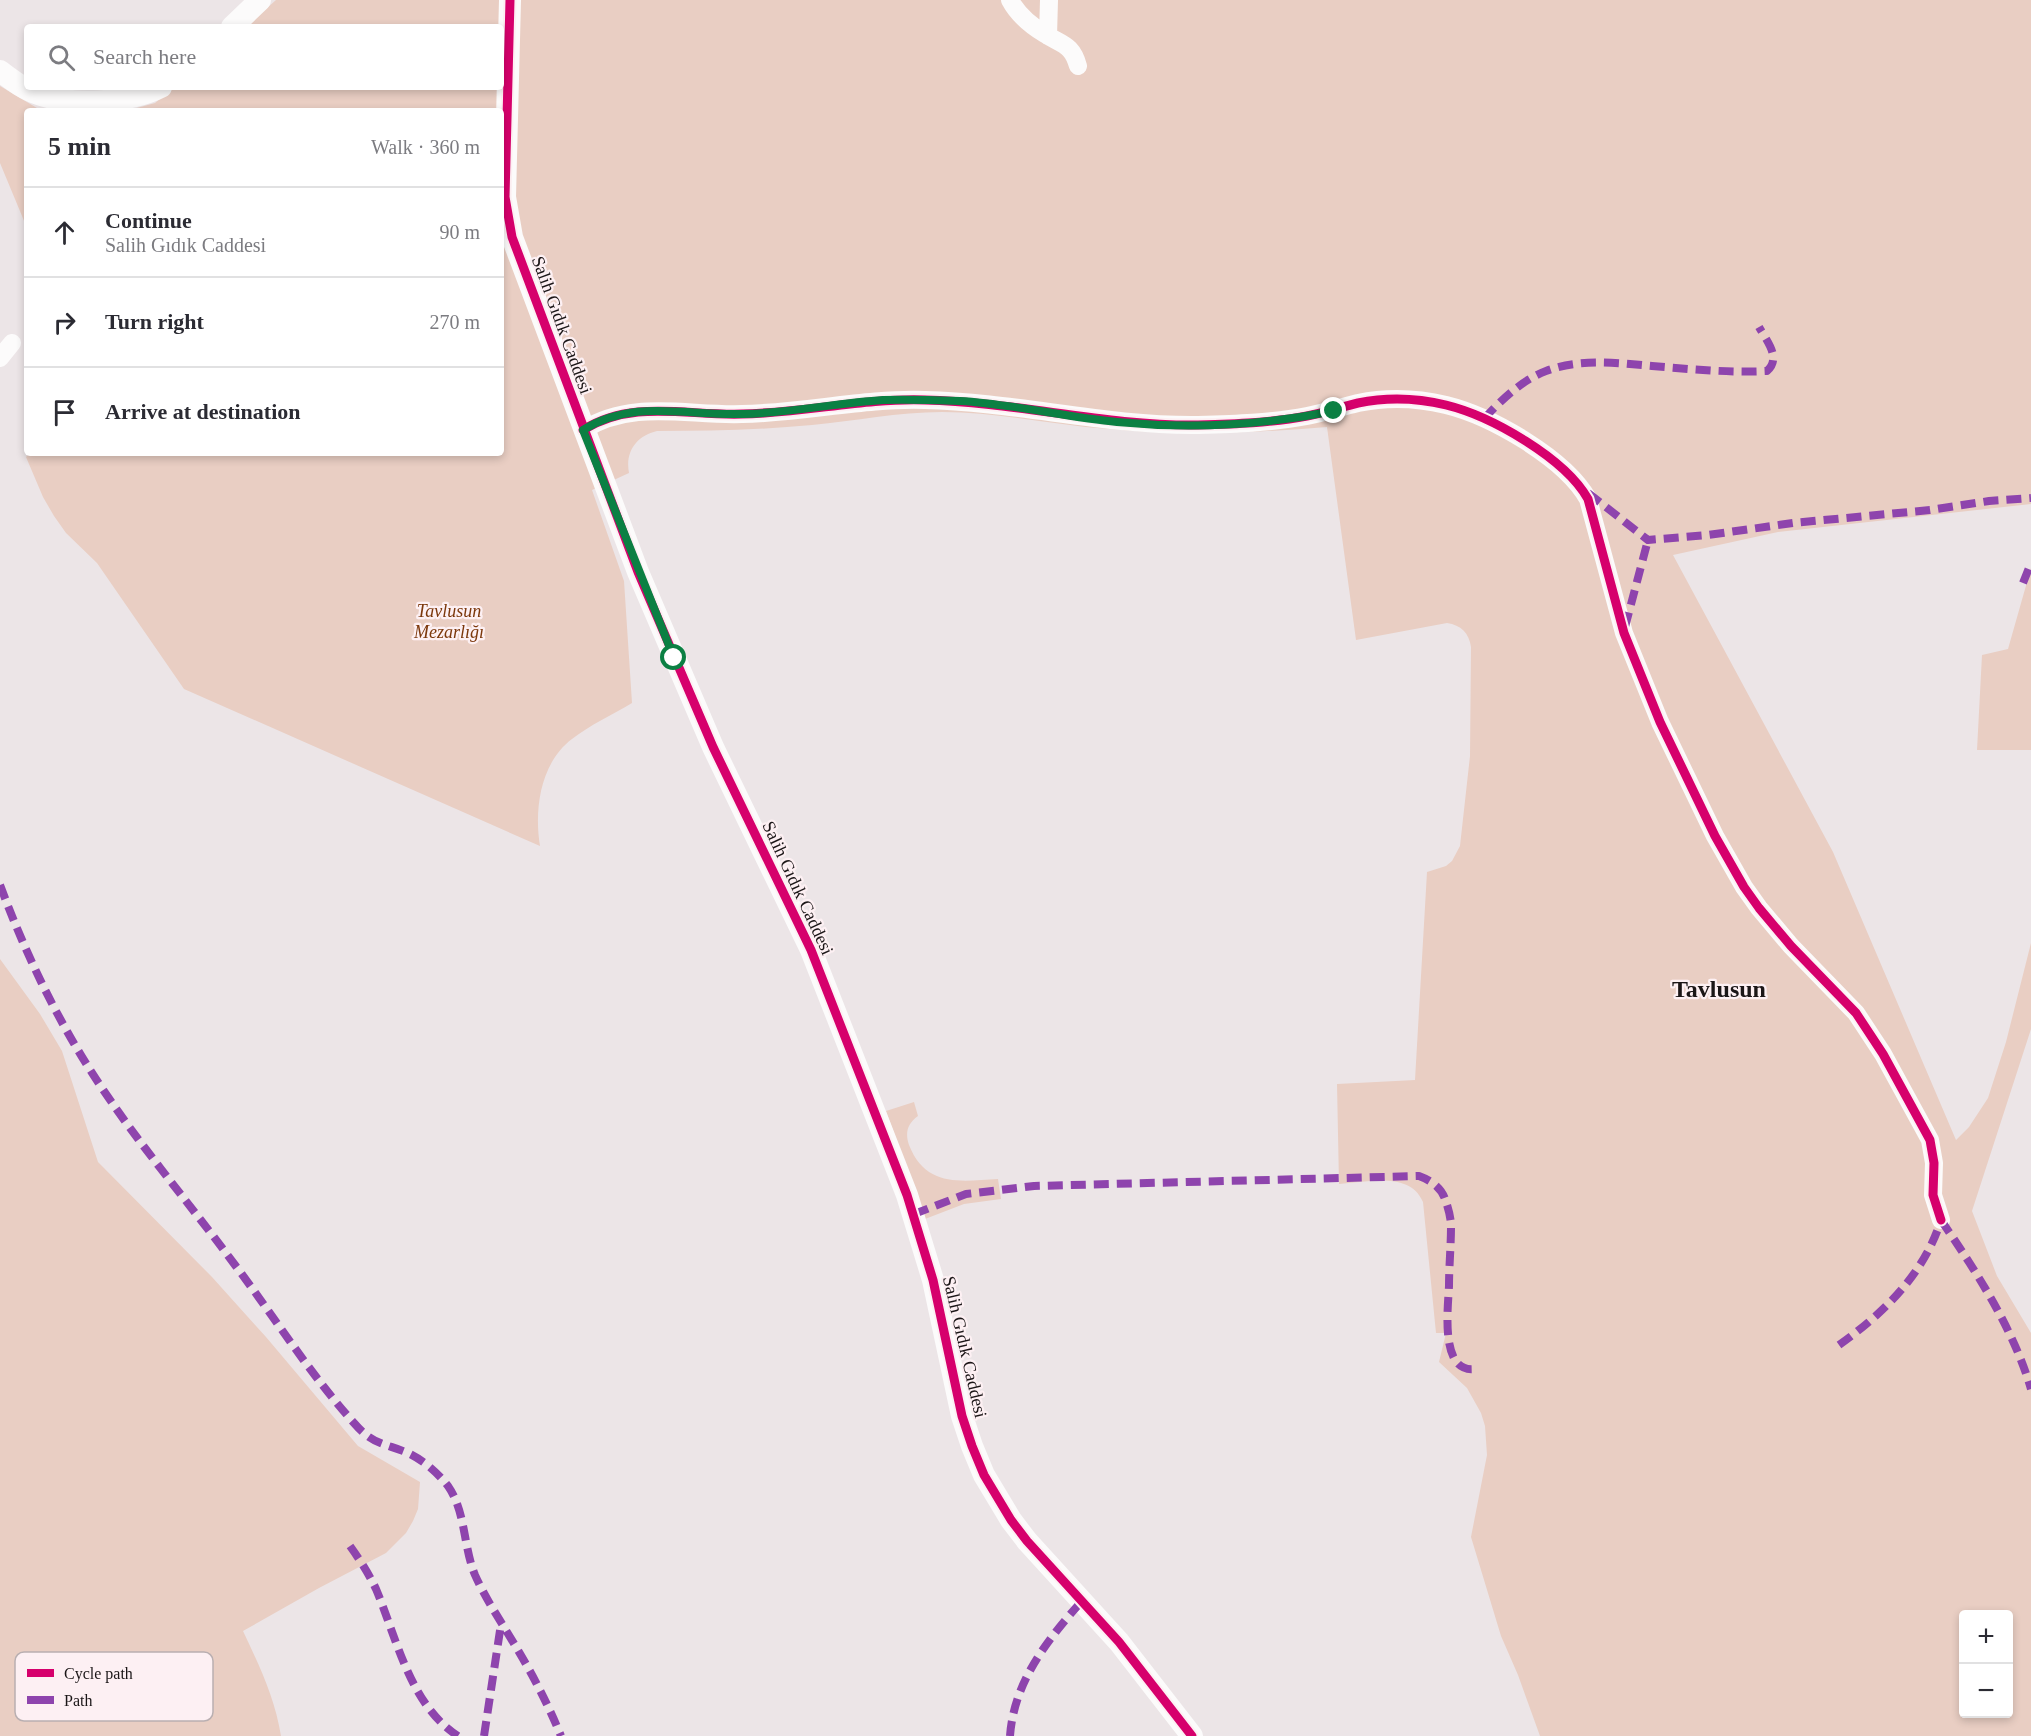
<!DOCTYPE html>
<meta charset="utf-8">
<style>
:root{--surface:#fff;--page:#f7f7f7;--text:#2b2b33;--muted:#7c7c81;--line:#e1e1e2}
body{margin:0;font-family:"Times New Roman",serif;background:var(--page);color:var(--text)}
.controls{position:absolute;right:18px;bottom:18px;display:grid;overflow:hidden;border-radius:6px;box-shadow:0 3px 9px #0003}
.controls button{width:54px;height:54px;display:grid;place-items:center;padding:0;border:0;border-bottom:2px solid var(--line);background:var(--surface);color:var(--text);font:30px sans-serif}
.stop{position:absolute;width:18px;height:18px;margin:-14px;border:4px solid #0b8043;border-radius:50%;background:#fff}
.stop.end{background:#0b8043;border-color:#fff;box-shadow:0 2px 6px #0008}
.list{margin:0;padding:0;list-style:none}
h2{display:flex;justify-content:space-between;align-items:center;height:78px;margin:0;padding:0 24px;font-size:26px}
h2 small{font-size:20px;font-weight:400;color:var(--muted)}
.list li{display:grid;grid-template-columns:39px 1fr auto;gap:18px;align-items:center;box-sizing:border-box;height:90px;padding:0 24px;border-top:2px solid var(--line)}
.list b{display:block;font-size:22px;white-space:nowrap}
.list p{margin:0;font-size:20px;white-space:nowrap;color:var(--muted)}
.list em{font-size:20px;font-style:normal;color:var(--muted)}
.icon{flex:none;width:33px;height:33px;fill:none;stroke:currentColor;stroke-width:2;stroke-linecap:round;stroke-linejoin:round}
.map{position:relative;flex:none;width:2031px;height:1736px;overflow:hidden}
.search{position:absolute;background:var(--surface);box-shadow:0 3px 9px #0003;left:24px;top:24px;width:480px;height:66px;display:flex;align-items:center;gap:15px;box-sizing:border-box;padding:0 21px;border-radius:6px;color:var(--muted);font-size:22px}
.panel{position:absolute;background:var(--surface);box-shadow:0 3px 9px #0003;left:24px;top:108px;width:480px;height:348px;border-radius:6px}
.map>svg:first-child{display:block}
.green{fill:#e9cec3;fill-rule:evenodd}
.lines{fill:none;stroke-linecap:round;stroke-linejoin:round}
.minor{stroke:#fcfbfb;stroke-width:18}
.tertiary{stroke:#fcfbfb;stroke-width:22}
.quiet{stroke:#8e44ad;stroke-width:8;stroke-dasharray:15 8;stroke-linecap:butt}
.cycleway-casing{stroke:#fdf0f3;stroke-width:13}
.cycleway{stroke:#d6006c;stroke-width:9}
.route{stroke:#0b8043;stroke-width:8}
.labels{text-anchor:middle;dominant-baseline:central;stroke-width:4.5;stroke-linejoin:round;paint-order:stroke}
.street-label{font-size:18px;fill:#1b1617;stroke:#fdf0f3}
.park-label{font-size:18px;font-style:italic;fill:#7c380c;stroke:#fdf0f3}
.district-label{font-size:24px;font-weight:bold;fill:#1b1617;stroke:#fdf0f3}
.key{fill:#fdf0f3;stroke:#b9afb1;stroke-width:1.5}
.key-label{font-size:16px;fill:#1b1617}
</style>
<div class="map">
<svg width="2031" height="1736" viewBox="0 0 2031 1736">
<rect width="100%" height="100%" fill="#ece5e7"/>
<path class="green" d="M276,0H2031V504L1778,532L1673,555L1833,852L1956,1140L1969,1127L1988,1098L2006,1042L2031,943V1029L1972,1211L1997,1276L2031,1333V1736H1540L1518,1675L1501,1636L1471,1537L1487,1455L1485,1426L1481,1413L1467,1388L1439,1362L1446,1333H1436L1423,1202C1410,1171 1367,1182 1339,1184L1337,1084L1415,1080L1427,872L1446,866L1452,861L1460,846L1470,756L1471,647C1469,633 1461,625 1447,623L1356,640L1327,427C1254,433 1182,436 1109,429C1053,425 999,412 942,412C898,412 855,421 812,425C760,430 709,431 657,431C636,436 625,452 629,473L592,490L624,581L632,703C612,715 590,725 572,739C540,763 534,810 540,846L184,689L97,563L66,533L54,516L43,497L26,457L30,453H501V111H126L155,103L174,87H501V27H246ZM1964,1614H2008V1714H1964Z
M0,86L42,111H27V228L0,163Z
M2031,568V750H1977L1982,655L2008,649Z
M0,959L40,1014L62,1051L98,1162L212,1277L266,1337L358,1446L420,1482L418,1509L413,1521L406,1533L386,1553L319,1588L243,1631C259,1665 275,1698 281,1736H0Z
M914,1102L918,1116C907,1124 905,1133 909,1145C926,1188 961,1181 998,1179L1001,1199L964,1204L925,1219L886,1111Z"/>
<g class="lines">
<path class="minor" d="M1010,0C1018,15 1030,25 1045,34C1062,45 1072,44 1078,66
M1048,36L1049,0
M0,358L12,343
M583,430C633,399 687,416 742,414C804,413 864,398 925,400C1017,402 1105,426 1197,425C1233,424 1271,423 1307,416C1324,413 1341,407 1358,403C1387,397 1417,398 1446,405C1491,416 1565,458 1588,499L1624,633L1660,722L1715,836L1744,887L1759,908L1791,946L1856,1013L1883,1054L1930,1140L1934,1163L1933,1195L1941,1220"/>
<path class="tertiary" d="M510,0L505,197L512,237L638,572L713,747L811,950L907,1195L933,1280L962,1416L972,1446L984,1475L1011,1520L1027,1541L1119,1642L1192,1736
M232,27L260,0
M0,71C13,81 25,90 41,95C74,106 129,103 161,87"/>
<path class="quiet" d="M1484,419C1501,400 1522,380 1546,371C1580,358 1617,363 1652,366C1690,369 1728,373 1767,371C1782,358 1766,340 1759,327
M1588,493L1648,540L1708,535L1793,523L1930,510L1989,501L2031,498
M2023,583L2031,563
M1625,627L1648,540
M0,885C27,958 62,1030 106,1094C146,1153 193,1208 235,1265C275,1318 310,1374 354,1423C373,1445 384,1443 408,1453C423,1460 437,1472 448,1486C466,1512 463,1546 475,1575C487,1602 504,1626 519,1652C535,1679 549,1707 561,1736
M914,1214L966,1194L1034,1186L1419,1176C1430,1180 1441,1187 1445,1199C1448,1207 1451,1218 1451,1226C1451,1246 1449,1266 1449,1286C1448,1308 1439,1379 1479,1368
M1941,1220C1977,1273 2013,1328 2031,1389
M1839,1345C1884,1313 1924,1274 1941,1220
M350,1546C360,1560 369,1574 376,1589C397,1639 410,1705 458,1736
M484,1736L501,1624
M1010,1736C1014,1682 1047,1640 1082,1601"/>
<g class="cycleway-casing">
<path id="cycleway" d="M510,0L505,197L512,237L638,572L713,747L811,950L907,1195L933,1280L962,1416L972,1446L984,1475L1011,1520L1027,1541L1119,1642L1192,1736
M583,430C633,399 687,416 742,414C804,413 864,398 925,400C1017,402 1105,426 1197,425C1233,424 1271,423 1307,416C1324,413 1341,407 1358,403C1387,397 1417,398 1446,405C1491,416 1565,458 1588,499L1624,633L1660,722L1715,836L1744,887L1759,908L1791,946L1856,1013L1883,1054L1930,1140L1934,1163L1933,1195L1941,1220"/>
</g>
<use href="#cycleway" class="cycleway"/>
</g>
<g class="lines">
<path class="route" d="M674,658L583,430C634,398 686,416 743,414C790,413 836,403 883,400C908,399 934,400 960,401C1013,404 1065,417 1117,422C1189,429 1264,425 1334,411"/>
</g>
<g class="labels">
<g class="street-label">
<text transform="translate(562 325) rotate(70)">Salih Gıdık Caddesi</text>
<text transform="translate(798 888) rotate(65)">Salih Gıdık Caddesi</text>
<text transform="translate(965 1347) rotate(77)">Salih Gıdık Caddesi</text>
</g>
<g class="park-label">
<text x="449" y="611">Tavlusun<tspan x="449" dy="21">Mezarlığı</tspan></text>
</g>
<g class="district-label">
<text x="1719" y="989">Tavlusun</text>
</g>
</g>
<rect x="15" y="1652" width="198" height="69" rx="9" class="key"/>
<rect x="27" y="1669" width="27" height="8" fill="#d6006c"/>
<rect x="27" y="1696" width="27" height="8" fill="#8e44ad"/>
<g class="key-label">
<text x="64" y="1679">Cycle path</text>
<text x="64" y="1706">Path</text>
</g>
</svg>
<div class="controls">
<button>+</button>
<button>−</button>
</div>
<div class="stop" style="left:674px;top:658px"></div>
<div class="stop end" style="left:1334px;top:411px"></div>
<div class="search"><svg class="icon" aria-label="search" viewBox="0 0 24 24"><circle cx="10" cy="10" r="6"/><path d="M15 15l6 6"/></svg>Search here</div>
<section class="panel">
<h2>5 min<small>Walk · 360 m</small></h2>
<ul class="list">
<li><svg class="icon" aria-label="ahead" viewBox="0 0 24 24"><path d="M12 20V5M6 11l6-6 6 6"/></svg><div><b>Continue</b><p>Salih Gıdık Caddesi</p></div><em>90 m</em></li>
<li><svg class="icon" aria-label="right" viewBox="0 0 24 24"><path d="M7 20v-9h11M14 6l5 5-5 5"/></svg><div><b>Turn right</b></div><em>270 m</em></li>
<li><svg class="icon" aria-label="arrive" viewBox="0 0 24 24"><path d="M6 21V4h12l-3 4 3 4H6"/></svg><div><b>Arrive at destination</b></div></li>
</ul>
</section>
</div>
